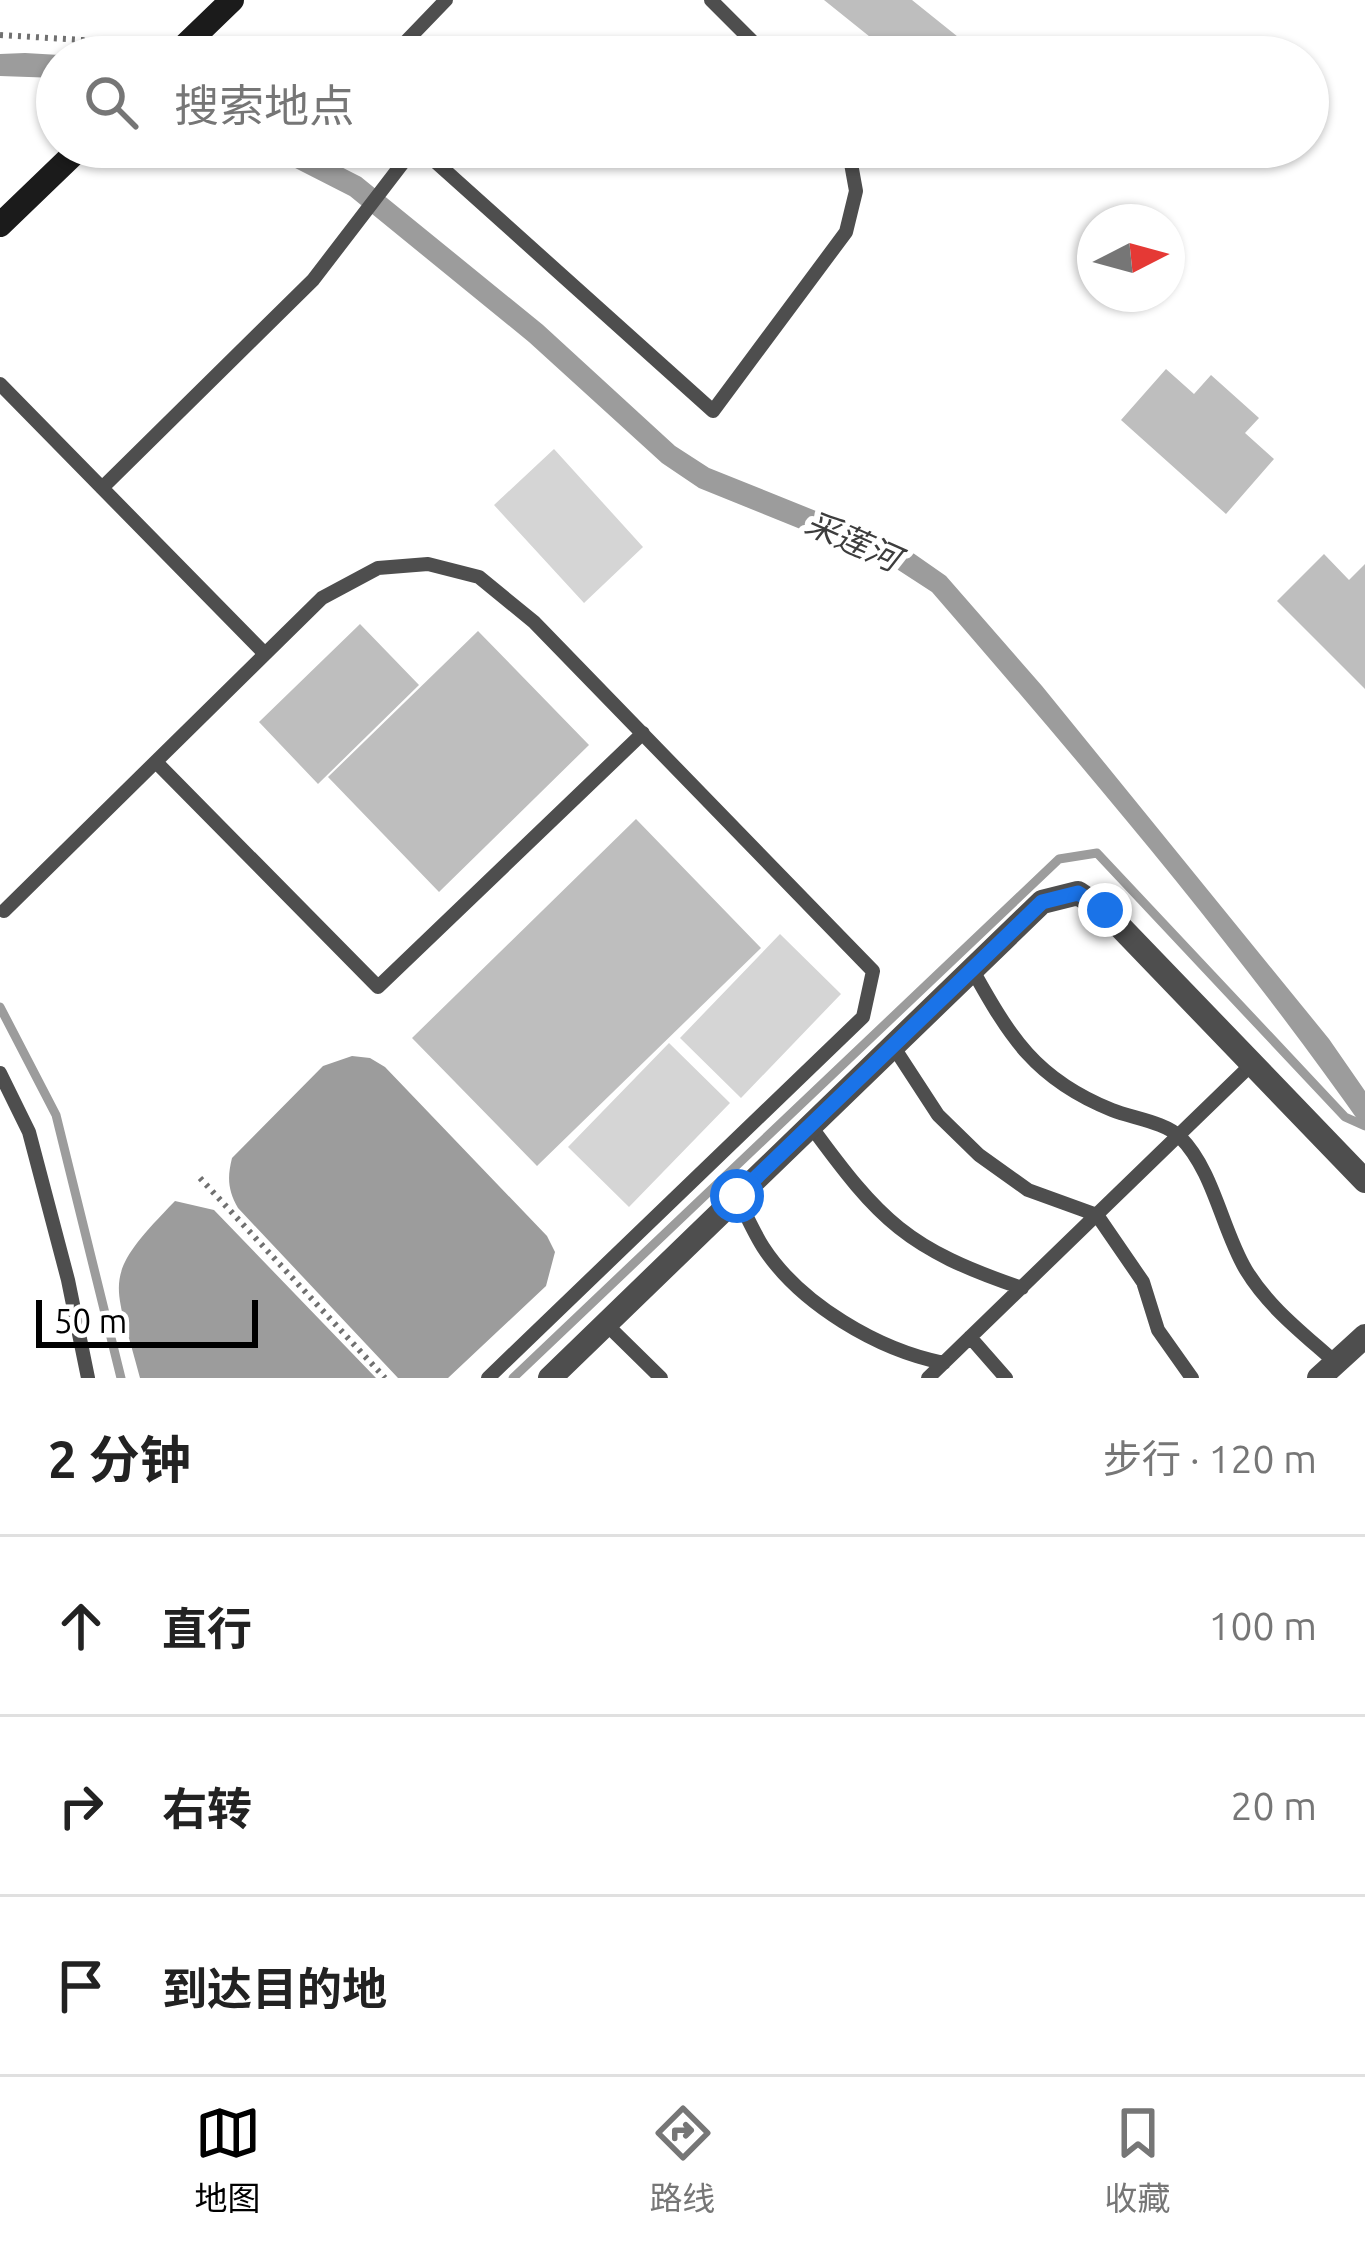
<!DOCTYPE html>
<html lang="zh">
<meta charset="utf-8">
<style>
:root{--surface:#fff;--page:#f6f6f6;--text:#222;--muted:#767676;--line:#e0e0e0;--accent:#000}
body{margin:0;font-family:Ubuntu,"Noto Sans SC",sans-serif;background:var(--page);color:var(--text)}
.compass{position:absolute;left:1077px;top:204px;width:108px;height:108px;border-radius:50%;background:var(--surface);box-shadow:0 3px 9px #0004;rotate:84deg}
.scale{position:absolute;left:36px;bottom:30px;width:222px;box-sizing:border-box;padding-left:12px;border:6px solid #000;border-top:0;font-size:33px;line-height:42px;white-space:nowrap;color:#000;-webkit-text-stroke:9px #fff;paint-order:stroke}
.stop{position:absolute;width:36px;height:36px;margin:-27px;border:9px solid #1a73e8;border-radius:50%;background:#fff}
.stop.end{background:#1a73e8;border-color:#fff;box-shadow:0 3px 12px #0008}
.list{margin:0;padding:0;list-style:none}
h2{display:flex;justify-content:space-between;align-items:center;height:156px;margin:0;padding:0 48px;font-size:51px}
h2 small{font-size:39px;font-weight:400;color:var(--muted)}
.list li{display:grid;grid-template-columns:78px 1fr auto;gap:36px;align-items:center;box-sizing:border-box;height:180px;padding:0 48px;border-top:3px solid var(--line)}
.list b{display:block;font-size:45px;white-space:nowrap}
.list em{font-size:39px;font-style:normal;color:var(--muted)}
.icon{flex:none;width:66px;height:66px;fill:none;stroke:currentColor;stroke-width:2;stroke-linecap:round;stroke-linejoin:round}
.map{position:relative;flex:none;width:1365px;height:1378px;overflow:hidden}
.search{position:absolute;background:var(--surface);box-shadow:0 3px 9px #0004;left:36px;right:36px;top:36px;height:132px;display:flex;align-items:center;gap:30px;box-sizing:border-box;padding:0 42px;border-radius:66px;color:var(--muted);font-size:45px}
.sheet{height:696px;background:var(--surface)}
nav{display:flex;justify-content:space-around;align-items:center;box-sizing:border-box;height:168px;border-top:3px solid var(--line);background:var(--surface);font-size:33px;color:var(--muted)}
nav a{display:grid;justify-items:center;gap:6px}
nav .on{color:var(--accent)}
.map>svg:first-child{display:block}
.park{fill:#d5d5d5}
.water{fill:#9c9c9c}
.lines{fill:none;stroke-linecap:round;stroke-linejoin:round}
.stream{stroke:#9c9c9c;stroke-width:9}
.building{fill:#bebebe}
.path{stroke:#707070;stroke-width:6;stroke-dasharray:3 6;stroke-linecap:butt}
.lane{stroke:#4e4e4e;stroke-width:14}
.street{stroke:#4e4e4e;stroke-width:24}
.secondary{stroke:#1b1b1b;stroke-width:24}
.route{stroke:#1a73e8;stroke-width:15}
.labels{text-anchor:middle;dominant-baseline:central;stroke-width:12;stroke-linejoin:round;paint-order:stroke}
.water-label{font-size:33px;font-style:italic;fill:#3d3d3d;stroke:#fff}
</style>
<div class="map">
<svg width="1365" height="1378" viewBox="0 0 1365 1378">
<rect width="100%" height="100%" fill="#fff"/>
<path class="park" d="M554,449L643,547L584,603L494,505Z
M780,934L841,994L741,1098L680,1038Z
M669,1043L730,1103L629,1207L568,1147Z"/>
<path class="water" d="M25,53L77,56L57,57V78L0,76V54Z
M254,147H302L361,177L543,325L675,446L709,468L903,546L946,576L1042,686L1329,1039L1365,1091V1130C1233,942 1082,765 932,592L892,566L699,488L662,463L529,342L350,196Z
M352,1056L370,1058L385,1067L547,1236L555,1252L546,1286L448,1378H398L238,1208C228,1190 227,1178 232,1158L323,1066Z
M175,1201L214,1210L376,1378H140C114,1278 99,1279 175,1201Z"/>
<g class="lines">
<path class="stream" d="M0,1007L56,1115L121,1378
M513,1378L1059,859L1097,853L1345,1117L1365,1126"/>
</g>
<path class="building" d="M824,0H912L983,57H895Z
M1166,369L1194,394L1211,375L1259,418L1245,433L1274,459L1226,514L1121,420Z
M1324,554L1349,580L1365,564V689L1277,601Z
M360,624L419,685L318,784L259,722Z
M478,631L589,745L439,892L328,777Z
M636,819L761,948L537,1166L412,1038Z"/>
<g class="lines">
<path class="path" d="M0,35L83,40L110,57
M200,1178L385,1378"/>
<path class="lane" d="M711,0L768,57
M391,57L446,0
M419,147L713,411L846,232L856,191L848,147
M0,384L265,654
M102,488L313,280L415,147
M156,762L378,987L643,733
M4,911L322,598L378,568L428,564L479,577L534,622L873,971L863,1017L488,1378
M972,969C1010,1037 1035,1079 1112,1110C1132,1118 1165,1122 1180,1137C1214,1171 1222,1230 1246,1270C1269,1308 1304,1334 1336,1363
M893,1046L938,1115L979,1155L1028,1190L1097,1215L1143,1282L1158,1330L1192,1378
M0,1073L29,1132L68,1280L88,1378
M810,1125C880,1221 907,1249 1022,1288
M737,1196C745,1213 753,1231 763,1247C800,1304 878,1350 944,1363
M606,1324L661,1378
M970,1337L1006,1378
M928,1378L1252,1064"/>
<path class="street" d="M550,1378L1042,902L1078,893L1105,911L1365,1181
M1319,1378L1365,1336"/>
<path class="secondary" d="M173,57L232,0
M0,225L81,147"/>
</g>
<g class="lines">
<path class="route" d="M737,1196L1042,902L1078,893L1105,910"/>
</g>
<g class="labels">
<g class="water-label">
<text transform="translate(853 540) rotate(24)">采莲河</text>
</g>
</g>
</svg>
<svg class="compass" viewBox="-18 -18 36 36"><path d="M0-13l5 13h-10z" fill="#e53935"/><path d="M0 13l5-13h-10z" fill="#767676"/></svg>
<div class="scale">50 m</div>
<div class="stop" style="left:737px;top:1196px"></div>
<div class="stop end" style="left:1105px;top:910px"></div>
<div class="search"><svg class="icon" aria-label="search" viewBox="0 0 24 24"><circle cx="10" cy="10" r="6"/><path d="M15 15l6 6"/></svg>搜索地点</div>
</div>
<section class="sheet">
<h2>2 分钟<small>步行 · 120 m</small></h2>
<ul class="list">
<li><svg class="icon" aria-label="ahead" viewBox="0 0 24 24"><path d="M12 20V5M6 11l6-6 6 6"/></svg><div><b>直行</b></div><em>100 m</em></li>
<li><svg class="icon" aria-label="right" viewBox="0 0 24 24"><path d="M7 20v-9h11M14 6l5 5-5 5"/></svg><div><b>右转</b></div><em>20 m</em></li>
<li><svg class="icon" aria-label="arrive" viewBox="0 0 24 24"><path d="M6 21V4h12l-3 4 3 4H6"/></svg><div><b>到达目的地</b></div></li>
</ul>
</section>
<nav>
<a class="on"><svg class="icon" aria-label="map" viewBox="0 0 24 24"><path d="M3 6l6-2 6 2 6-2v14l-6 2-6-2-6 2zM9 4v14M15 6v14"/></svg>地图</a>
<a><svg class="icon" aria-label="directions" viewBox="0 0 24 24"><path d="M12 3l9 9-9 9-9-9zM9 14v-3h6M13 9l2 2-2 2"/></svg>路线</a>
<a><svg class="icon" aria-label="saved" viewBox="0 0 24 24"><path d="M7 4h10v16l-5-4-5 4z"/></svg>收藏</a>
</nav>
